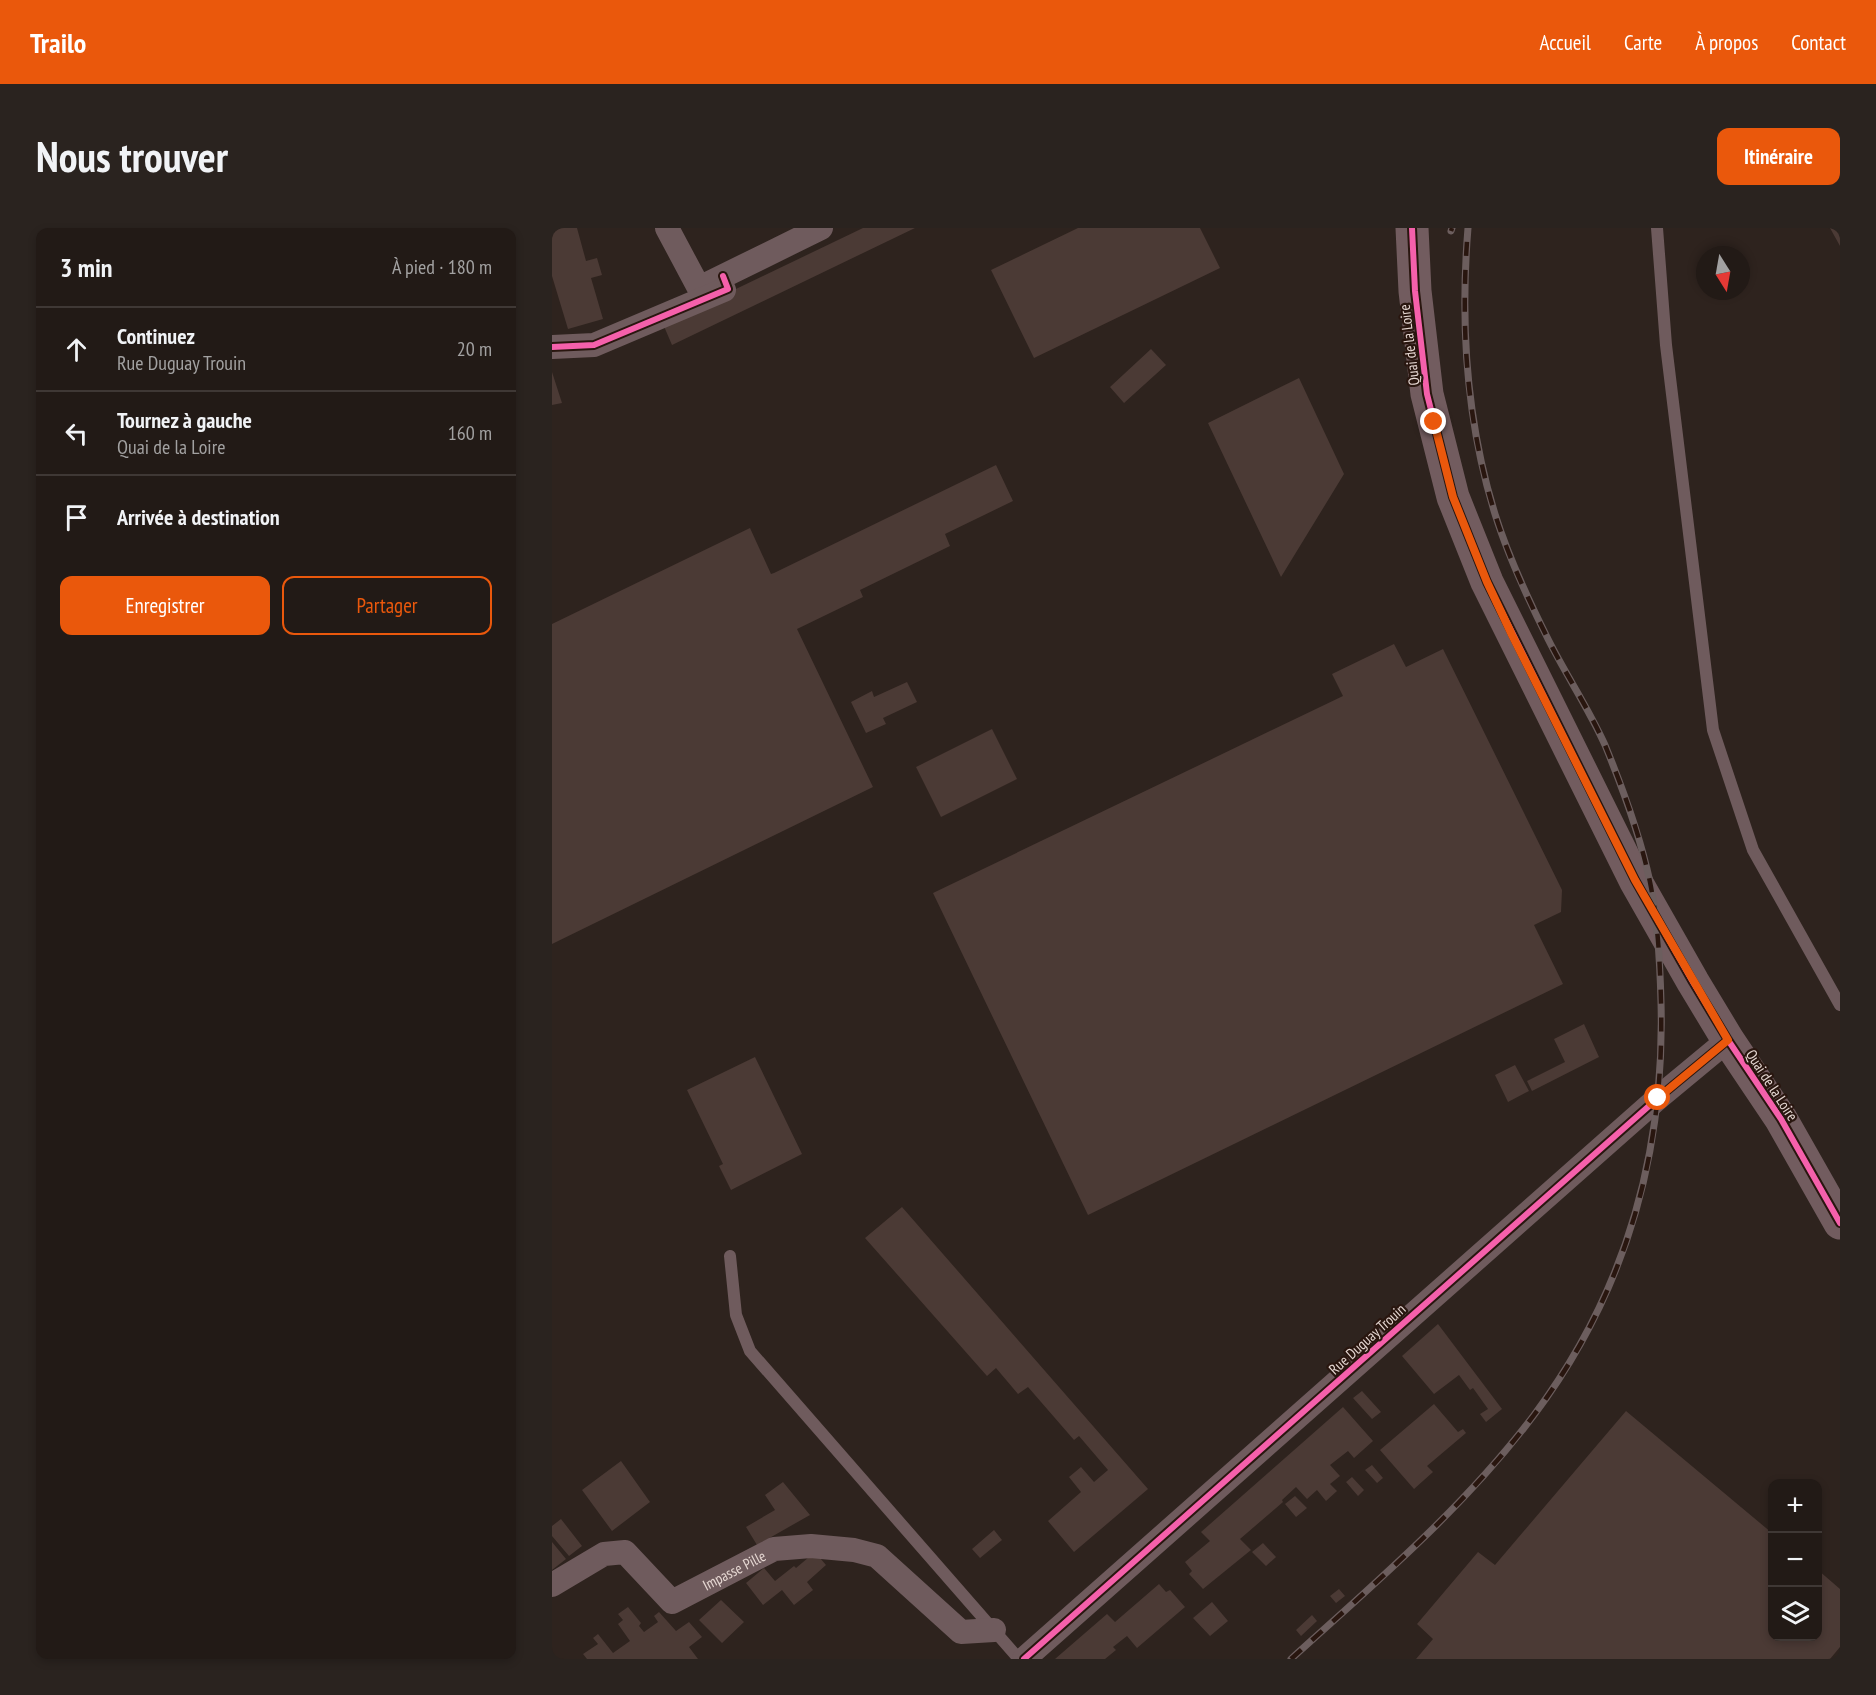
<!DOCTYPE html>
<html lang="fr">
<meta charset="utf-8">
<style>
:root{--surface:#221a16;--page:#2a231f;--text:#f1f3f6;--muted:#a2a1a1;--line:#3f3835;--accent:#ea580c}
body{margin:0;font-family:"PT Sans Narrow",sans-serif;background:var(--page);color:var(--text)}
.controls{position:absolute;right:18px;bottom:18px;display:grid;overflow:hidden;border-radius:12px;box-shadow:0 3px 9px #0003}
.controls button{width:54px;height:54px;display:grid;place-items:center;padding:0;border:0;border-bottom:2px solid var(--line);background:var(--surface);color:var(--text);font:30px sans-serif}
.compass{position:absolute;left:1144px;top:18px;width:54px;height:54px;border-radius:50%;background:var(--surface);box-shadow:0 3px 9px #0003;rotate:169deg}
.stop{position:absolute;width:18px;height:18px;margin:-14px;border:4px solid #ea580c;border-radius:50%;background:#fff}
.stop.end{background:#ea580c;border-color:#fff;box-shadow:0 2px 6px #0008}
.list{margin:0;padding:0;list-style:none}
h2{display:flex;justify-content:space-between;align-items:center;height:78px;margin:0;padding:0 24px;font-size:26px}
h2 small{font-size:20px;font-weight:400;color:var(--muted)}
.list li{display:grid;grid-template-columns:39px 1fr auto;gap:18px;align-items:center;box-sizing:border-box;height:84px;padding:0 24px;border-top:2px solid var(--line)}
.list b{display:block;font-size:22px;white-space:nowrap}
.list p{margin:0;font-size:20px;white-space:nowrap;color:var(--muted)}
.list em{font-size:20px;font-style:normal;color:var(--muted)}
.actions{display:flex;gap:12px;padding:18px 24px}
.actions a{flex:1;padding:14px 0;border:2px solid var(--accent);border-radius:12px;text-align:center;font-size:21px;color:var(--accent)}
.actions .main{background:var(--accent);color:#fff}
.icon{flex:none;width:33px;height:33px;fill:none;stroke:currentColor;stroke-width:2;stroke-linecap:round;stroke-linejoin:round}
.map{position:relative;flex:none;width:1288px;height:1431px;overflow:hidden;border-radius:12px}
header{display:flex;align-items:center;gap:36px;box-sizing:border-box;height:84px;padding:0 30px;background:var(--accent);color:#fff}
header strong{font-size:28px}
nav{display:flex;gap:33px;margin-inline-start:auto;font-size:21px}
.intro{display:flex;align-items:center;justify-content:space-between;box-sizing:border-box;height:144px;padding:0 36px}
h1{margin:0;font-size:42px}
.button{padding:15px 27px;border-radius:12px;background:var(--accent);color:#fff;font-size:21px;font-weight:700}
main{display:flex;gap:36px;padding:0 36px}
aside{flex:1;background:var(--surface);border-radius:12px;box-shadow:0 3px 9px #0003}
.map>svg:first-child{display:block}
.building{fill:#4b3a35}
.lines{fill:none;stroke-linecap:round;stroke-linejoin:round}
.lane{stroke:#6f5b5d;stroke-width:12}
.street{stroke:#6f5b5d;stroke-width:24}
.secondary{stroke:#725c5f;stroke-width:33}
.rail-casing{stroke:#6c5e5e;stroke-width:7}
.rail{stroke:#29160f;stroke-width:4.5;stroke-dasharray:14;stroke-linecap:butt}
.cycleway-casing{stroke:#29160f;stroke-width:10}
.cycleway{stroke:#f560ab;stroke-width:6}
.route{stroke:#ea580c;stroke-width:8}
.labels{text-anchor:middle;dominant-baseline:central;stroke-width:4.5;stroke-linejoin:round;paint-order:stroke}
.street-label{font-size:15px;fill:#e6d8d3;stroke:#29160f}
</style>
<header>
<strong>Trailo</strong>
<nav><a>Accueil</a><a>Carte</a><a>À propos</a><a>Contact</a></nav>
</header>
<div class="intro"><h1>Nous trouver</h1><a class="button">Itinéraire</a></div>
<main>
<aside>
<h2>3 min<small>À pied · 180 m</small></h2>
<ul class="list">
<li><svg class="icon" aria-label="ahead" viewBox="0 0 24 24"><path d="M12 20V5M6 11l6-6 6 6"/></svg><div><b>Continuez</b><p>Rue Duguay Trouin</p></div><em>20 m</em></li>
<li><svg class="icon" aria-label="left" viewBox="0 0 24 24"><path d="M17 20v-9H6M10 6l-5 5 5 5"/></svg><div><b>Tournez à gauche</b><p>Quai de la Loire</p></div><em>160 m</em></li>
<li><svg class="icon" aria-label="arrive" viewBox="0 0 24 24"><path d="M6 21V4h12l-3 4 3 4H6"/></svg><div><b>Arrivée à destination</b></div></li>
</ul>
<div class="actions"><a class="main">Enregistrer</a><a>Partager</a></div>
</aside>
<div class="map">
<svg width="1288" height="1431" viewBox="0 0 1288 1431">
<rect width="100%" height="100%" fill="#2e231e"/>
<path class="building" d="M0,0H25L34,33L45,30L50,47L39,50L51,91L16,101L0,48Z
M311,0H363L120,117L111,96Z
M526,0H648L668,40L482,130L439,42Z
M1278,0H1288V18Z
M599,121L614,137L572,175L558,159Z
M0,144L10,175L0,177Z
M747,150L792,246L729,349L656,195Z
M444,237L461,273L393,306L398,318L308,362L311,369L245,401L321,559L0,716V396L198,300L219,346L222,345Z
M842,416L854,439L891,421L1010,662L1009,684L982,697L1011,756L536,987L381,665L791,468L780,446Z
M355,454L365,474L331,490L334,496L314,505L299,474L320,463L322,469Z
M440,501L465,551L389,589L364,539Z
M1032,796L1047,829L980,863L975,853L1013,834L1002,811Z
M203,829L250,926L179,962L167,938L171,936L135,862Z
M963,837L977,863L956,874L943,847Z
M350,979L596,1261L522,1324L496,1293L529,1264L517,1249L529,1239L542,1254L556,1242L527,1208L522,1212L476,1159L466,1166L444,1140L435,1148L313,1010Z
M886,1096L950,1181L934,1194L928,1186L936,1181L921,1160L918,1162L907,1147L882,1166L850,1128Z
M810,1163L829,1184L820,1191L801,1170Z
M882,1176L906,1204L911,1201L914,1205L875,1238L881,1244L862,1261L828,1222Z
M791,1179L821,1213L802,1230L796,1223L778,1237L788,1248L778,1256L785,1263L774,1273L765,1262L755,1271L744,1259L730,1272L731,1274L688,1311L699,1322L651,1361L637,1346L640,1343L633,1334L658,1313L649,1304Z
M1074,1183L1220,1305V1408H1266V1342L1288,1361V1419L1278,1431H864L881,1411L865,1396L926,1324L943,1337Z
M69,1233L98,1274L60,1303L30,1262Z
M820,1237L831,1250L825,1255L813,1242Z
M800,1249L812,1262L806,1268L794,1254Z
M231,1254L258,1287L205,1317L194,1299L223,1282L213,1267Z
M743,1268L755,1280L744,1289L733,1276Z
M9,1291L30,1318L17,1328L0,1308V1298Z
M442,1302L450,1312L428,1330L420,1321Z
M0,1314L14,1331L0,1342Z
M711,1315L724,1329L714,1338L700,1324Z
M263,1324L274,1337L255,1354L261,1362L242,1377L230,1362L211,1377L194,1355L212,1340L223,1353L242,1338L244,1340Z
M607,1356L614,1364L618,1362L633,1379L585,1420L575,1408L561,1419L564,1422L553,1431H503L555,1386L563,1394Z
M787,1361L793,1368L784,1375L778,1368Z
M169,1372L192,1394L170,1415L147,1392Z
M660,1374L676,1393L658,1408L641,1390Z
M76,1379L89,1395L87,1398L92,1404L106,1394L102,1388L107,1384L124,1403L137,1394L150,1409L137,1419L146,1431H35L31,1426L46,1416L41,1410L46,1406L61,1425L78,1413L66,1396L71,1392L66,1386Z
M760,1387L765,1393L749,1408L744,1402Z"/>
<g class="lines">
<path class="lane" d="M1105,0L1114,117L1161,502L1201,622L1288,777
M178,1028L184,1087L198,1123L467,1431"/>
<g class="street">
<path d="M115,0L147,60L269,0"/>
<path d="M0,119L42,117L172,62"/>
<path id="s1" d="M0,1357L52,1326L73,1324L120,1374L222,1321L259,1318L302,1322L325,1328L409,1404L442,1402"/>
<path d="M472,1431L1106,870L1176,812"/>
</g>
<path class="secondary" d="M860,0L863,63L875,166L901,269L935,354L1083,652L1141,754L1176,812L1229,891L1288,995"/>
<g class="rail-casing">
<path id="rail" d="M899,3L900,0
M739,1431C824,1354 912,1280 982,1187C1074,1064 1113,926 1109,774C1108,734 1106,694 1098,654C1088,607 1071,561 1053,517C1037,481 1014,447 996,411C976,371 956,328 943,286C914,192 908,97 916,0"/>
</g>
<use href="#rail" class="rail"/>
<g class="cycleway-casing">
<path id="cycleway" d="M860,0L863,63L875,166L901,269L935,354L1083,652L1141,754L1176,812L1229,891L1288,995
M0,119L42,117L176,61L171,48
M472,1431L1106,870L1176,812"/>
</g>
<use href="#cycleway" class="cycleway"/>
</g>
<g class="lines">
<path class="route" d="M882,194L901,269L935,354L960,407L1083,652L1176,812L1106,870"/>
</g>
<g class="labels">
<g class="street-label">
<text transform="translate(857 117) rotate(-97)">Quai de la Loire</text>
<text transform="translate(1220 857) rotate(57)">Quai de la Loire</text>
<text transform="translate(815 1111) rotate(-42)">Rue Duguay Trouin</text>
<text stroke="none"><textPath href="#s1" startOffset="220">Impasse Pille</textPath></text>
</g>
</g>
</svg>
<div class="controls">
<button>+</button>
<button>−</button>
<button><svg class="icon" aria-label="layers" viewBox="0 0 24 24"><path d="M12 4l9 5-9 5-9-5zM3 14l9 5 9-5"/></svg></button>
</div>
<svg class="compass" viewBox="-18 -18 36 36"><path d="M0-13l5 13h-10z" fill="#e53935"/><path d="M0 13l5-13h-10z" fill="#a2a1a1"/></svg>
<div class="stop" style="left:1106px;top:870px"></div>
<div class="stop end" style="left:882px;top:194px"></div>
</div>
</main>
